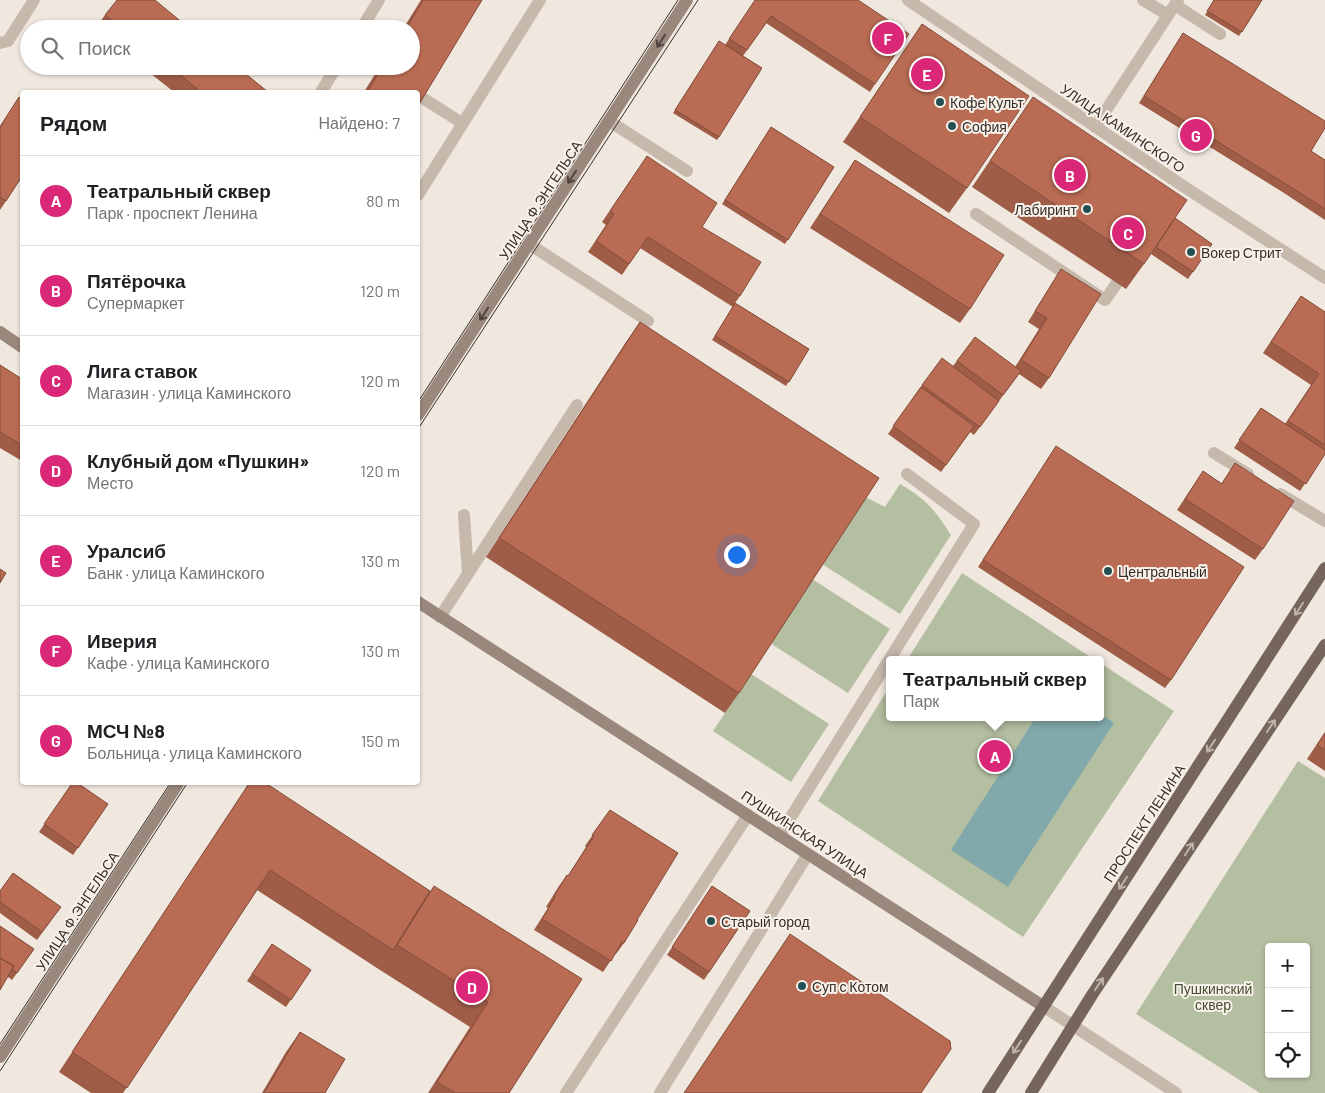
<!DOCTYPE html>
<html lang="ru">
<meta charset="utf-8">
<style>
:root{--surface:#fff;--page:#f6f6f6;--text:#202124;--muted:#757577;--line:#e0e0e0;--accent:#db2777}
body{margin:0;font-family:Barlow,sans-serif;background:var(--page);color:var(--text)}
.controls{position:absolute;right:15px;bottom:15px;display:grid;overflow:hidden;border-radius:5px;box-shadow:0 1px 4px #0004}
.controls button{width:45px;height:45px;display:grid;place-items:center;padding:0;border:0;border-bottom:1px solid var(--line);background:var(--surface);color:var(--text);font:25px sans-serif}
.you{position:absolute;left:736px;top:554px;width:18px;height:18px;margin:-12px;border:4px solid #fff;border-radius:50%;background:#1a73e8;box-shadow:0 0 0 8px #1a73e833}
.badge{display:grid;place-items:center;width:32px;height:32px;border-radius:50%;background:var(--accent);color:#fff;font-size:16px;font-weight:700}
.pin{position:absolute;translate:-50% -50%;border:2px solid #fff;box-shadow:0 1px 5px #0006}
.popup{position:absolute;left:886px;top:656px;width:218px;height:65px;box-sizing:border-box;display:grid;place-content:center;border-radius:5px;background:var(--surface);filter:drop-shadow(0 1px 4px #0005);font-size:16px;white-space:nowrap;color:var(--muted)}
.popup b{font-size:19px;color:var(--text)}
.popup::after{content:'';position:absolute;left:50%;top:100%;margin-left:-10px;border:10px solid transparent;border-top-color:var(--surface)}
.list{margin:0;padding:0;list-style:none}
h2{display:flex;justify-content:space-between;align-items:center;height:65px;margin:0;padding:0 20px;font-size:21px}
h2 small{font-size:16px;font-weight:400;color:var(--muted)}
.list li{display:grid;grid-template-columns:32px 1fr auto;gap:15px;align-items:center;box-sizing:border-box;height:90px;padding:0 20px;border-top:1px solid var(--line)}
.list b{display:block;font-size:19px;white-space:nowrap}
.list p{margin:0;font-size:16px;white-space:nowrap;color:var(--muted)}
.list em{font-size:16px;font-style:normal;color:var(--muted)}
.icon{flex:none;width:28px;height:28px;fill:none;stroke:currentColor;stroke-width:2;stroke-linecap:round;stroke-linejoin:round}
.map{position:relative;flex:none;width:1325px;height:1093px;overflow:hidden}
.search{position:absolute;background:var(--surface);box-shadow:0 1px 4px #0004;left:20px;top:20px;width:400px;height:55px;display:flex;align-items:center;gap:12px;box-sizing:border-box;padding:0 18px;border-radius:28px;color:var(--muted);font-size:19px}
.panel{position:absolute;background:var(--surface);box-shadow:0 1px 4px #0004;left:20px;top:90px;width:400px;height:695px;border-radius:5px}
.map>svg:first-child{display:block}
.green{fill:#b4bea0;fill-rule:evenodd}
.water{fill:#81a8aa}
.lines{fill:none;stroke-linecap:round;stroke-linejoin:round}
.lane{stroke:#c7b8ac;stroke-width:12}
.street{stroke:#c7b8ac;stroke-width:12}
.secondary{stroke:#9b887d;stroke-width:12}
.primary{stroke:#76655d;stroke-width:12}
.tram{stroke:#362e2a;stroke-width:1}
.wall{fill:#9f5d47}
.building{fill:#b96c53;stroke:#824c3a}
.oneway{stroke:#4f443f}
.oneway2{stroke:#beb3ab}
.poi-dot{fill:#245053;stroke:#f8f2eb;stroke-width:2}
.labels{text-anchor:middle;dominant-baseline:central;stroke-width:4;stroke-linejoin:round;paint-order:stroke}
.poi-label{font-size:14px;fill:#362e2a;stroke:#f8f2eb;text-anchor:start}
.street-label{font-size:14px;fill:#362e2a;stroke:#f8f2eb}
.park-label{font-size:14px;fill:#455230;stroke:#f8f2eb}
</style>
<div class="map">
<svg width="1325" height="1093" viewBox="0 0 1325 1093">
<rect width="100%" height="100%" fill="#f0e8df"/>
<path class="green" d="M900,484C926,499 935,510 951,535L900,614L822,564L865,497L885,507Z
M962,573L1095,660H907Z
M812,579L890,629L848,693L770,643Z
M1100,663L1174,711L1023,937L818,801L890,686V717H1100Z
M751,674L829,724L791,782L713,731Z
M1298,761L1325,778V1093H1260L1136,1014ZM1269,947H1306V1074H1269Z"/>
<path class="water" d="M1100,714L1114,723L1008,887L951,850L1036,717H1100Z"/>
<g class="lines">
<path class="lane" d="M1143,0L1168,15
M1175,5L1220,34
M361,29L379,0
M0,43L8,41L34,0
M370,66L378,71
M321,92L337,66
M421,97L462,123
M609,121L687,171
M418,195L540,0
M976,214L1105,300L1117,283
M529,244L648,321
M1214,453L1248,474
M1280,494L1325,521
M464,515L468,574
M440,617L577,405
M779,836L974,524L907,474
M566,1093L748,815
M660,1093L808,854"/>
<path class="street" d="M908,0L1183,186L1325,278
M1095,127L1178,0
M1043,1006L1176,1093"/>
<path class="secondary" d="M0,332L22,347
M418,415L687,0
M418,602L1043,1006
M0,1057L179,782"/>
<path class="primary" d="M988,1093L1325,568
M1031,1093L1092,995L1325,645"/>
<path class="tram" d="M418,402L678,0
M418,429L698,0
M0,1044L171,782
M0,1071L188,782"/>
</g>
<path class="wall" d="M421,0H482L418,92H364L380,66H411V29H403Z
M755,0L875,84L870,92L766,23L743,56L762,68L717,140L673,113L719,41L725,45Z
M1214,0H1262L1239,36L1205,15Z
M105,15L190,29H95Z
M922,24L967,188L949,213L843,142Z
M1183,33L1311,151L1325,160V220L1284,193L1139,103Z
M141,66H236L268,92H174Z
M19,97L22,100V182L20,180L0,210V126Z
M1033,97L1144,264L1126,289L972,187Z
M771,127L834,167L785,244L722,204Z
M647,156L702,227L740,296L735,303L809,349L786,386L712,340L733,307L640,248L622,275L588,252L606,225L602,222Z
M855,160L970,309L960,323L810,228Z
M1175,218L1212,244L1188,279L1151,254Z
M1061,269L1049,378L1041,389L1019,374L974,435L970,432L941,472L888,434L922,385L953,366L975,337L1015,367L1039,329L1028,322Z
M1301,296L1325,312V454L1300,491L1234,448L1261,408L1285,424L1311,385L1263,353Z
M640,322L739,693L725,713L486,557L626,342Z
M0,365L22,379V461L0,448Z
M1051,454L1171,680L1165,688L978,567Z
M1235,463L1263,549L1255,560L1177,510L1203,471L1221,484Z
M1325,732V771L1307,759Z
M73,782L108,804L73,855L39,832Z
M250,782L430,891L582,979L509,1093H428L470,1027L380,970L257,890L123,1093H91L59,1072Z
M610,810L637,920L624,943L616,954H615L603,972L534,930L548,908L546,907L559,886L567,875L568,876L586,847L585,846Z
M712,886L750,911L704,980L667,955Z
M0,891L61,907L37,940L0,913Z
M0,926L34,949L12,980L8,977Z
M272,944L311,970L286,1007L247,981Z
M300,1032L325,1093H262L286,1052Z"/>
<path class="building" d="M117,0H155L190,29H123L105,15Z
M423,0H482L418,106V92H367L383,66H411V29H406Z
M755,0H858L909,34L875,84L771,16L747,50L729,39Z
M1214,0H1262L1242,32L1207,11Z
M922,24L1029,96L967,188L860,117Z
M1183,33L1325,121V128L1311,151L1325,160V209L1289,186L1144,96Z
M719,41L762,68L719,137L675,110Z
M169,66H236L268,92H201Z
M19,97L22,100V176L6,201L0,197V127Z
M1033,97L1187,200L1144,264L990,161Z
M771,127L834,167L788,240L725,200Z
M647,156L717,203L702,227L761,262L740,296L648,237L629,264L596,241L614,214L610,211Z
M855,160L1004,255L970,309L820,214Z
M1175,218L1212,244L1193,272L1156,247Z
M1061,269L1101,294L1049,378L1021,360L1047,318L1035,311Z
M1301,296L1325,312V445L1288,421L1319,374L1271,342Z
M735,303L809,349L789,382L715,336Z
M640,322L879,478L739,693L499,538Z
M975,337L1021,371L1003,395L957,361Z
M942,358L999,401L980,427L922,385Z
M0,365L22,379V445L0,432Z
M921,387L974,426L946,465L893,426Z
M1261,408L1325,450V454L1306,484L1239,440Z
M1056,446L1244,567L1171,680L983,560Z
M1235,463L1294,501L1263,549L1185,499L1203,471L1222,484Z
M0,569L6,573L0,583Z
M1325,733V750L1317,745Z
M73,782H76L108,804L78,848L44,824Z
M250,782H264L430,891L393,950L270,870L127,1088L72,1052Z
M610,810L678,853L637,920H638L624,943L622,942L611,961L542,919L555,897L554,896L567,875L568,876L594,836L592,835Z
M13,873L61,907L42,932L0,902V891Z
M434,886L582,979L509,1093H455L437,1082L488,1002L397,945Z
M712,886L750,911L709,972L672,947Z
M0,926L34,949L17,973L12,969L14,966L0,958Z
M790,934L950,1041L951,1049L921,1093H684Z
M272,944L311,970L291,1000L252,974Z
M0,958L14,966L0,990Z
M300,1032L345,1059L325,1093H264Z"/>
<defs><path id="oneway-shaft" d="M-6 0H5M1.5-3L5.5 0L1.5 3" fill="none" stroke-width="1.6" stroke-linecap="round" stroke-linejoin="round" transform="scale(1.25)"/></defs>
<g class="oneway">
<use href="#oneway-shaft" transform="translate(661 41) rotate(123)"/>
<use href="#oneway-shaft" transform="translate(572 177) rotate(123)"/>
<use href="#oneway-shaft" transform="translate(484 314) rotate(123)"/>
</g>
<g class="oneway2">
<use href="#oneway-shaft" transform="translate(1299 609) rotate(123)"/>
<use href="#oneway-shaft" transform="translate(1271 726) rotate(-56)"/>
<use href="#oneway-shaft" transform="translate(1211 746) rotate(123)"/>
<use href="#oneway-shaft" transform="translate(1189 849) rotate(-57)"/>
<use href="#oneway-shaft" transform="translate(1123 883) rotate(123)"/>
<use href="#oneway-shaft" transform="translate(1099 984) rotate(-56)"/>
<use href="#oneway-shaft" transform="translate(1017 1047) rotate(123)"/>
</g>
<g class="poi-dot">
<circle cx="940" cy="102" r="5"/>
<circle cx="952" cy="126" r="5"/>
<circle cx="1087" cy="209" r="5"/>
<circle cx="1191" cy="252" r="5"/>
<circle cx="1108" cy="571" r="5"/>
<circle cx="711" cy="921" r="5"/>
<circle cx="802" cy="986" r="5"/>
</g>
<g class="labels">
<g class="poi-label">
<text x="950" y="102">Кофе Культ</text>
<text x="962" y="126">София</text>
<text x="1077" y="209" text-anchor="end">Лабиринт</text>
<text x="1201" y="252">Вокер Стрит</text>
<text x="1118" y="571">Центральный</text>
<text x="721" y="921">Старый город</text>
<text x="812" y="986">Суп с Котом</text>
</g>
<g class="street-label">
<text transform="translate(1123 128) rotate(34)">УЛИЦА КАМИНСКОГО</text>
<text transform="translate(540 200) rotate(-57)">УЛИЦА Ф.ЭНГЕЛЬСА</text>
<text transform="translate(1144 823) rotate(-57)">ПРОСПЕКТ ЛЕНИНА</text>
<text transform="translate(805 834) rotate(33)">ПУШКИНСКАЯ УЛИЦА</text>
<text transform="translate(77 911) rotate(-57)">УЛИЦА Ф.ЭНГЕЛЬСА</text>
</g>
<g class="park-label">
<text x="1213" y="988">Пушкинский<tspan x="1213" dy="16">сквер</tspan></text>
</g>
</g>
</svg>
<div class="controls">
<button>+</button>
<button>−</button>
<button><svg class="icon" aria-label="locate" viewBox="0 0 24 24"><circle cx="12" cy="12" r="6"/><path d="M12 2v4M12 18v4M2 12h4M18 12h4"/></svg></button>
</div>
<div class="you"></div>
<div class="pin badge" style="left:995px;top:756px">A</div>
<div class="popup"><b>Театральный сквер</b>Парк</div>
<div class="pin badge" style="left:1070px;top:175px">B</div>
<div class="pin badge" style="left:1128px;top:233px">C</div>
<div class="pin badge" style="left:472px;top:987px">D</div>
<div class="pin badge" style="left:927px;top:74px">E</div>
<div class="pin badge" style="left:888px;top:38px">F</div>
<div class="pin badge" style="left:1196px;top:135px">G</div>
<div class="search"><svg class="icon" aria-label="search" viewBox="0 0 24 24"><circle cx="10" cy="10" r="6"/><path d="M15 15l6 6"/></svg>Поиск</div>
<section class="panel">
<h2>Рядом<small>Найдено: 7</small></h2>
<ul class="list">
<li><span class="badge">A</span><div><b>Театральный сквер</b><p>Парк · проспект Ленина</p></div><em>80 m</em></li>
<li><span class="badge">B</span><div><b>Пятёрочка</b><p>Супермаркет</p></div><em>120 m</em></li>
<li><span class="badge">C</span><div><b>Лига ставок</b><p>Магазин · улица Каминского</p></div><em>120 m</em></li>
<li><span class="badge">D</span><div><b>Клубный дом «Пушкин»</b><p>Место</p></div><em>120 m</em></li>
<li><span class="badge">E</span><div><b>Уралсиб</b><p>Банк · улица Каминского</p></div><em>130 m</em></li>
<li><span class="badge">F</span><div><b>Иверия</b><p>Кафе · улица Каминского</p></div><em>130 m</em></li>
<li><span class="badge">G</span><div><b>МСЧ №8</b><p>Больница · улица Каминского</p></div><em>150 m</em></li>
</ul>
</section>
</div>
